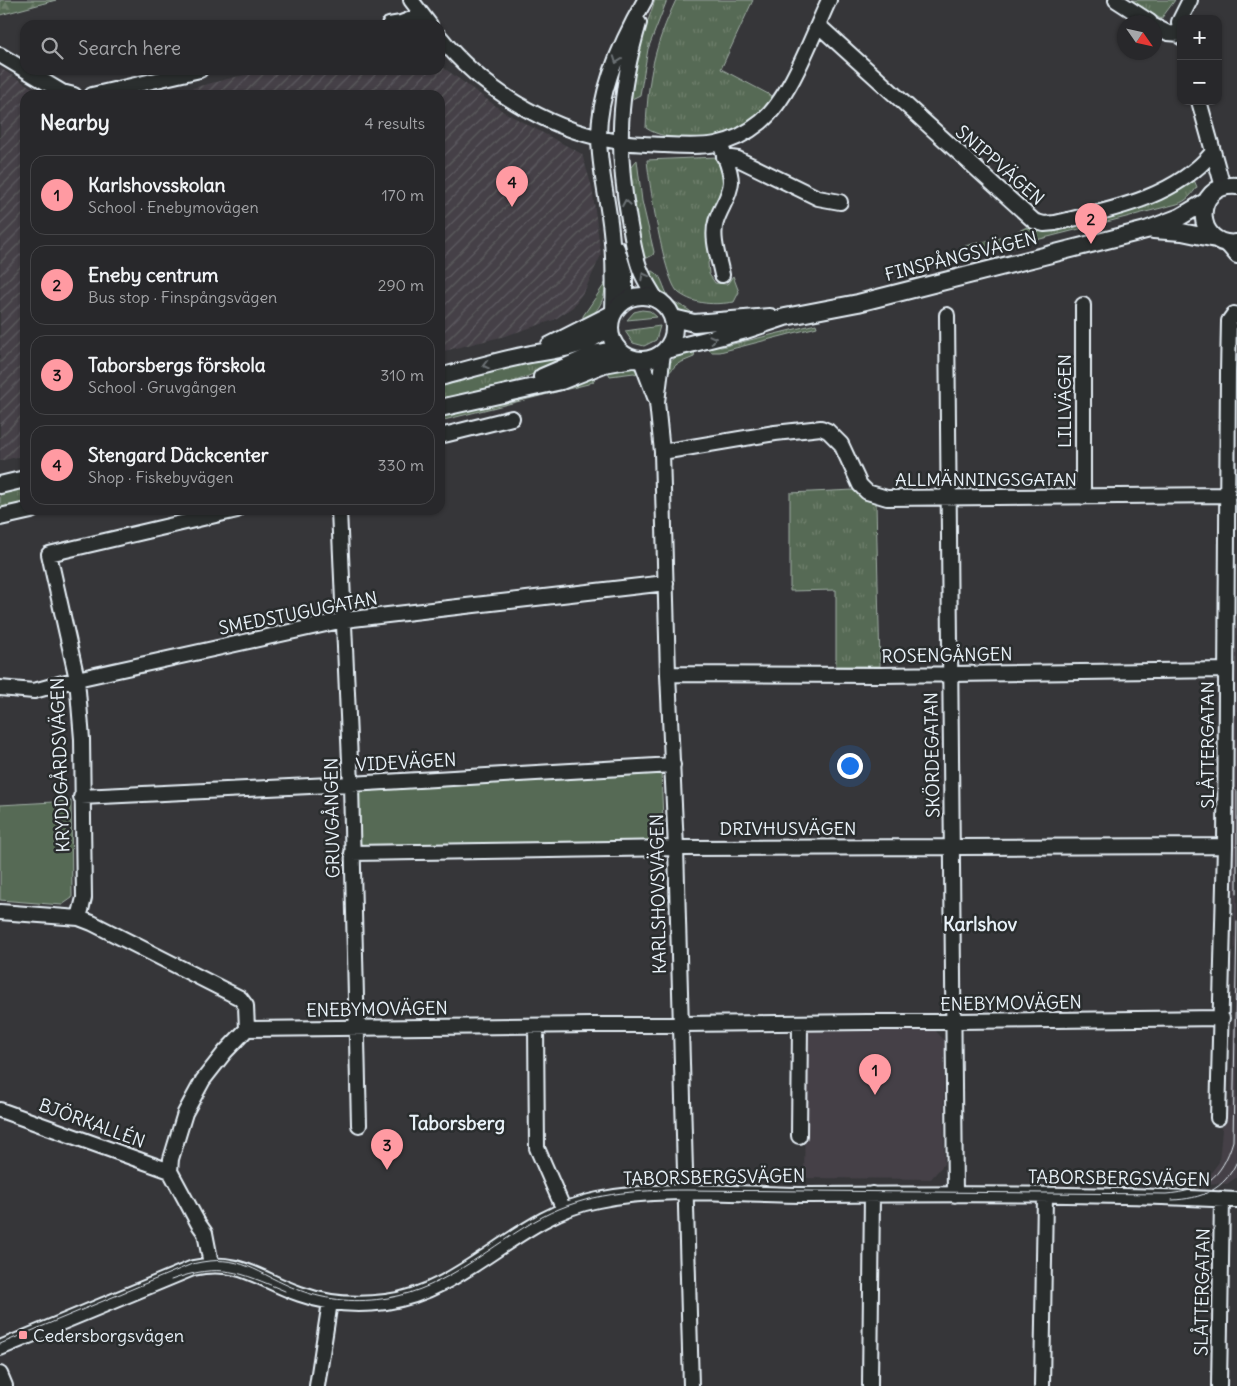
<!DOCTYPE html>
<meta charset="utf-8">
<style>
:root{--surface:#28282b;--page:#303033;--text:#f1f3f6;--muted:#a5a6a9;--line:#444447;--accent:#ff9aa2}
body{margin:0;font-family:Delius,sans-serif;background:var(--page);color:var(--text)}
.controls{position:absolute;right:15px;top:15px;display:grid;overflow:hidden;border-radius:10px;box-shadow:0 1px 4px #0004}
.controls button{width:45px;height:45px;display:grid;place-items:center;padding:0;border:0;border-bottom:1px solid var(--line);background:var(--surface);color:var(--text);font:25px sans-serif}
.compass{position:absolute;left:1117px;top:15px;width:45px;height:45px;border-radius:50%;background:var(--surface);box-shadow:0 1px 4px #0004;rotate:124deg}
.you{position:absolute;left:849px;top:765px;width:18px;height:18px;margin:-12px;border:4px solid #fff;border-radius:50%;background:#1a73e8;box-shadow:0 0 0 8px #1a73e833}
.badge{display:grid;place-items:center;width:32px;height:32px;border-radius:50%;background:var(--accent);color:#111;font-size:16px;font-weight:700}
.pin{position:absolute;translate:-50% -41px;filter:drop-shadow(0 1px 2px #0008)}
.pin::after{content:'';position:absolute;top:26px;width:18px;height:15px;background:inherit;clip-path:polygon(0 0,100% 0,50% 100%)}
.list{margin:0;padding:0;list-style:none}
h2{display:flex;justify-content:space-between;align-items:center;height:65px;margin:0;padding:0 20px;font-size:21px}
h2 small{font-size:16px;font-weight:400;color:var(--muted)}
.list li{display:grid;grid-template-columns:32px 1fr auto;gap:15px;align-items:center;box-sizing:border-box;height:80px;margin:0 10px 10px;padding:0 10px;border:1px solid var(--line);border-radius:15px}
.list b{display:block;font-size:19px;white-space:nowrap}
.list p{margin:0;font-size:16px;white-space:nowrap;color:var(--muted)}
.list em{font-size:16px;font-style:normal;color:var(--muted)}
.icon{flex:none;width:28px;height:28px;fill:none;stroke:currentColor;stroke-width:2;stroke-linecap:round;stroke-linejoin:round}
.map{position:relative;flex:none;width:1237px;height:1386px;overflow:hidden}
.search{position:absolute;background:var(--surface);box-shadow:0 1px 4px #0004;left:20px;top:20px;width:425px;height:55px;display:flex;align-items:center;gap:12px;box-sizing:border-box;padding:0 18px;border-radius:15px;color:var(--muted);font-size:19px}
.panel{position:absolute;background:var(--surface);box-shadow:0 1px 4px #0004;left:20px;top:90px;width:425px;height:425px;border-radius:15px}
.map>svg:first-child{display:block}
.built{fill:#444046}
.industrial{fill:url(#industrial-furrows)}
.grass{fill:url(#grass-tufts);stroke:#a0aea6}
.forest{fill:url(#forest-firs);stroke:#a0aea6}
.park{fill:#576a54;stroke:#a0aea6}
.lines{fill:none;stroke-linecap:round;stroke-linejoin:round}
.minor-casing{stroke:#e8f1f8;stroke-width:18}
.major-casing{stroke:#e8f1f8;stroke-width:20}
.minor{stroke:#2a2d2e;stroke-width:14}
.major{stroke:#2a2d2e;stroke-width:16}
.tram{stroke:#e8f1f8;stroke-width:1}
.oneway{stroke:#6c7275}
.poi-dot{fill:#ff9aa2;stroke:#2a2d2e;stroke-width:2}
.labels{text-anchor:middle;dominant-baseline:central;stroke-width:5;stroke-linejoin:round;paint-order:stroke}
.street-label{font-size:18px;fill:#e8f1f8;stroke:#2a2d2e}
.poi-label{font-size:18px;fill:#e8f1f8;stroke:#2a2d2e;text-anchor:start}
.neighbourhood-label{font-size:19px;font-weight:bold;fill:#e8f1f8;stroke:#2a2d2e}
</style>
<div class="map">
<svg width="1237" height="1386" viewBox="0 0 1237 1386">
<defs>
<pattern id="industrial-furrows" width="10" height="10" patternUnits="userSpaceOnUse" patternTransform="scale(1.25)"><rect width="10" height="10" fill="#444046"/><path d="M-1 1l2-2M0 10L10 0M9 11l2-2" fill="none" stroke="#5f5c61"/></pattern>
<pattern id="grass-tufts" width="24" height="20" patternUnits="userSpaceOnUse" patternTransform="scale(1.25)"><rect width="24" height="20" fill="#576a54"/><path d="M3 7l-1-3M5 7V3M7 7l1-3M15 17l-1-3M17 17v-4M19 17l1-3" fill="none" stroke="#6f806d"/></pattern>
<pattern id="forest-firs" width="22" height="20" patternUnits="userSpaceOnUse" patternTransform="scale(1.25)"><rect width="22" height="20" fill="#576a54"/><path d="M5 1l3.5 6h-7zM16 11l3.5 6h-7z" fill="#6f806d"/></pattern>
</defs>
<rect width="100%" height="100%" fill="#363639"/>
<filter id="ink" filterUnits="userSpaceOnUse"><feTurbulence type="fractalNoise" baseFrequency=".02" numOctaves="2"/><feDisplacementMap in="SourceGraphic" scale="10" xChannelSelector="R" yChannelSelector="G"/><feConvolveMatrix kernelMatrix="1 2 1 2 8 2 1 2 1" color-interpolation-filters="sRGB"/></filter>
<g filter="url(#ink)">
<path class="built" d="M1237,588V1177L1227,1184L1198,1183L1210,1174L1219,1162L1224,1107H1231L1235,954L1233,818Z
M806,1029L936,1031L944,1040V1164L931,1179L804,1178Z"/>
<path class="industrial" d="M440,65L504,112L582,154L592,187L601,255L586,288L573,307L554,320L505,336L440,352V95H164L263,70H440Z
M0,68L44,95H25V455L0,461Z"/>
<path class="grass" d="M655,0H667L648,49L640,95L628,101L637,53Z
M676,0H753L721,69L774,97C764,109 753,122 740,129C717,140 667,143 646,128C648,76 654,47 676,0Z
M1129,0H1175L1161,19Z
M717,157L725,176L713,250L708,263L709,274L715,283L727,284L733,276L739,292L734,302C715,305 695,305 679,293C664,282 649,182 647,160Z
M637,160L642,201L654,252L653,255L643,260L627,176L630,168Z
M1194,180L1197,187C1191,195 1187,201 1177,204L962,259L960,247L1008,236L1029,226L1044,232L1138,209Z
M652,271C662,273 663,289 669,297C675,305 691,308 694,316C671,309 660,293 647,272Z
M606,282C605,298 599,314 583,320V316Z
M642,310L650,311L657,317L627,320L634,312Z
M816,324L817,327L720,352H711L708,349L711,345L721,347Z
M660,326L656,340L644,346L633,343L625,331Z
M583,350L585,353L511,383L440,401V384Z
M695,350L694,357L677,364L665,377C670,356 676,356 695,350Z
M628,365L637,370L642,377L634,373L610,376L606,368Z
M595,376L594,381L588,384L440,421V417Z
M25,486V503L0,509V493Z
M854,490L876,504L880,666H836V590L790,591V493Z"/>
<path class="forest" d="M0,0H56L0,15Z"/>
<path class="park" d="M661,772L664,844L357,846L356,790Z
M71,801L72,898L62,905L0,900V805Z"/>
<g class="lines">
<g class="minor-casing">
<path id="minor" d="M411,0L430,25
M1116,0L1150,22
M639,23C618,94 616,148 629,220C632,236 634,254 640,269C644,280 651,290 656,299
M389,25L401,23L422,15
M818,25L1034,221L1044,224L1055,223C1110,210 1175,198 1213,152
M1154,26L1168,33L1180,34
M440,37C481,88 544,127 609,140C627,144 646,144 665,145C705,147 729,148 761,122C791,97 812,36 829,0
M1181,37L1179,22L1190,0
M0,55L62,92L74,95
M92,95L200,70
M1199,101L1223,187
M721,145C724,157 731,169 731,182C730,197 720,208 716,222C711,238 719,259 722,275
M724,157L738,159L818,198L840,202
M1226,243L1237,256
M617,248L625,274V300
M613,311C614,285 614,257 611,231C608,200 599,168 599,136C599,89 622,40 645,0
M947,315L955,1195
M663,353L657,402L662,452L668,674L676,848L691,1386
M641,360L655,397
M440,436L512,418
M662,452L775,433L821,428L828,431L841,444L860,485L867,492L887,498L1228,495
M1083,497V305
M339,510L351,784L359,1125
M668,674L880,675L1226,670
M0,688L34,691L77,679L344,620L666,583
M81,797L351,784L673,765
M352,853L676,848L1225,846
M0,912L79,918L92,923L240,998L246,1006L247,1029L1222,1018
M79,918L84,898L82,739L77,679L49,554L237,510
M536,1026L537,1148L564,1210
M0,1110L170,1171
M1218,1118L1225,846L1228,373L1229,321L1234,314L1237,316
M799,1136L800,1024
M211,1264L205,1233L198,1223L170,1171L171,1159L185,1113L203,1080L225,1052L247,1029
M0,1348L193,1268C239,1258 260,1280 300,1294C328,1304 356,1306 386,1302C466,1291 518,1215 598,1200C667,1186 739,1195 809,1195C951,1194 1095,1193 1237,1200
M0,1374L5,1386
M317,1386L330,1302
M870,1386L872,1194
M1042,1386L1045,1196
M1219,1386L1222,1199"/>
</g>
<g class="major-casing">
<path id="major" d="M1237,186C1191,182 1194,249 1237,243
M1153,230L1182,232L1216,239
M610 328a32 32 0 1 1 64 0a32 32 0 1 1-64 0Z
M673,318L694,323L770,317
M549,346L612,314
M666,350L746,330L785,317L858,303L1146,230L1180,217L1205,202
M440,377C470,369 500,360 531,354C561,349 584,347 610,327
M542,377L598,353L618,349
M440,408L561,381L604,364L632,359
M0,485L25,479
M0,517L31,510"/>
</g>
<use href="#minor" class="minor"/>
<use href="#major" class="major"/>
<path class="tram" d="M1237,791V893
M1172,1200C1201,1199 1225,1190 1237,1161
M171,1280C221,1262 239,1272 285,1291
M0,1344L192,1264C242,1252 256,1274 299,1290C328,1301 358,1303 388,1298C448,1288 490,1245 542,1217C587,1193 635,1190 686,1190L1166,1194C1204,1191 1222,1178 1233,1141L1237,922"/>
</g>
<defs><path id="oneway-chevron" d="M-2-3.5L2.5 0L-2 3.5" fill="none" stroke-width="1.6" stroke-linecap="round" stroke-linejoin="round" transform="scale(1.25)"/></defs>
<g class="oneway">
<use href="#oneway-chevron" transform="translate(617 60) rotate(110)"/>
<use href="#oneway-chevron" transform="translate(626 203) rotate(-100)"/>
<use href="#oneway-chevron" transform="translate(644 276) rotate(-118)"/>
<use href="#oneway-chevron" transform="translate(713 339) rotate(-14)"/>
<use href="#oneway-chevron" transform="translate(486 365) rotate(166)"/>
</g>
</g>
<rect class="poi-dot" x="18" y="1330" width="10" height="10" rx="2.5"/>
<g class="labels">
<g class="street-label">
<text transform="translate(1000 165) rotate(41)">SNIPPVÄGEN</text>
<text transform="translate(961 256) rotate(-14)">FINSPÅNGSVÄGEN</text>
<text transform="translate(1064 401) rotate(-90)">LILLVÄGEN</text>
<text x="986" y="479">ALLMÄNNINGSGATAN</text>
<text transform="translate(298 613) rotate(-11)">SMEDSTUGUGATAN</text>
<text transform="translate(947 655) rotate(-1)">ROSENGÅNGEN</text>
<text transform="translate(1207 745) rotate(-90)">SLÅTTERGATAN</text>
<text transform="translate(932 755) rotate(-91)">SKÖRDEGATAN</text>
<text transform="translate(406 762) rotate(-3)">VIDEVÄGEN</text>
<text transform="translate(60 765) rotate(-92)">KRYDDGÅRDSVÄGEN</text>
<text transform="translate(332 818) rotate(-91)">GRUVGÅNGEN</text>
<text x="788" y="828">DRIVHUSVÄGEN</text>
<text transform="translate(658 894) rotate(-91)">KARLSHOVSVÄGEN</text>
<text transform="translate(1011 1003) rotate(-1)">ENEBYMOVÄGEN</text>
<text transform="translate(377 1009) rotate(-1)">ENEBYMOVÄGEN</text>
<text transform="translate(92 1123) rotate(20)">BJÖRKALLÉN</text>
<text transform="translate(714 1177) rotate(-1)">TABORSBERGSVÄGEN</text>
<text transform="translate(1119 1178) rotate(1)">TABORSBERGSVÄGEN</text>
<text transform="translate(1202 1292) rotate(-89)">SLÅTTERGATAN</text>
</g>
<g class="poi-label">
<text x="33" y="1335">Cedersborgsvägen</text>
</g>
<g class="neighbourhood-label">
<text x="980" y="924">Karlshov</text>
<text x="457" y="1123">Taborsberg</text>
</g>
</g>
</svg>
<div class="controls">
<button>+</button>
<button>−</button>
</div>
<svg class="compass" viewBox="-18 -18 36 36"><path d="M0-13l5 13h-10z" fill="#e53935"/><path d="M0 13l5-13h-10z" fill="#a5a6a9"/></svg>
<div class="you"></div>
<div class="pin badge" style="left:875px;top:1095px">1</div>
<div class="pin badge" style="left:1091px;top:244px">2</div>
<div class="pin badge" style="left:387px;top:1170px">3</div>
<div class="pin badge" style="left:512px;top:207px">4</div>
<div class="search"><svg class="icon" aria-label="search" viewBox="0 0 24 24"><circle cx="10" cy="10" r="6"/><path d="M15 15l6 6"/></svg>Search here</div>
<section class="panel">
<h2>Nearby<small>4 results</small></h2>
<ul class="list">
<li><span class="badge">1</span><div><b>Karlshovsskolan</b><p>School · Enebymovägen</p></div><em>170 m</em></li>
<li><span class="badge">2</span><div><b>Eneby centrum</b><p>Bus stop · Finspångsvägen</p></div><em>290 m</em></li>
<li><span class="badge">3</span><div><b>Taborsbergs förskola</b><p>School · Gruvgången</p></div><em>310 m</em></li>
<li><span class="badge">4</span><div><b>Stengard Däckcenter</b><p>Shop · Fiskebyvägen</p></div><em>330 m</em></li>
</ul>
</section>
</div>
